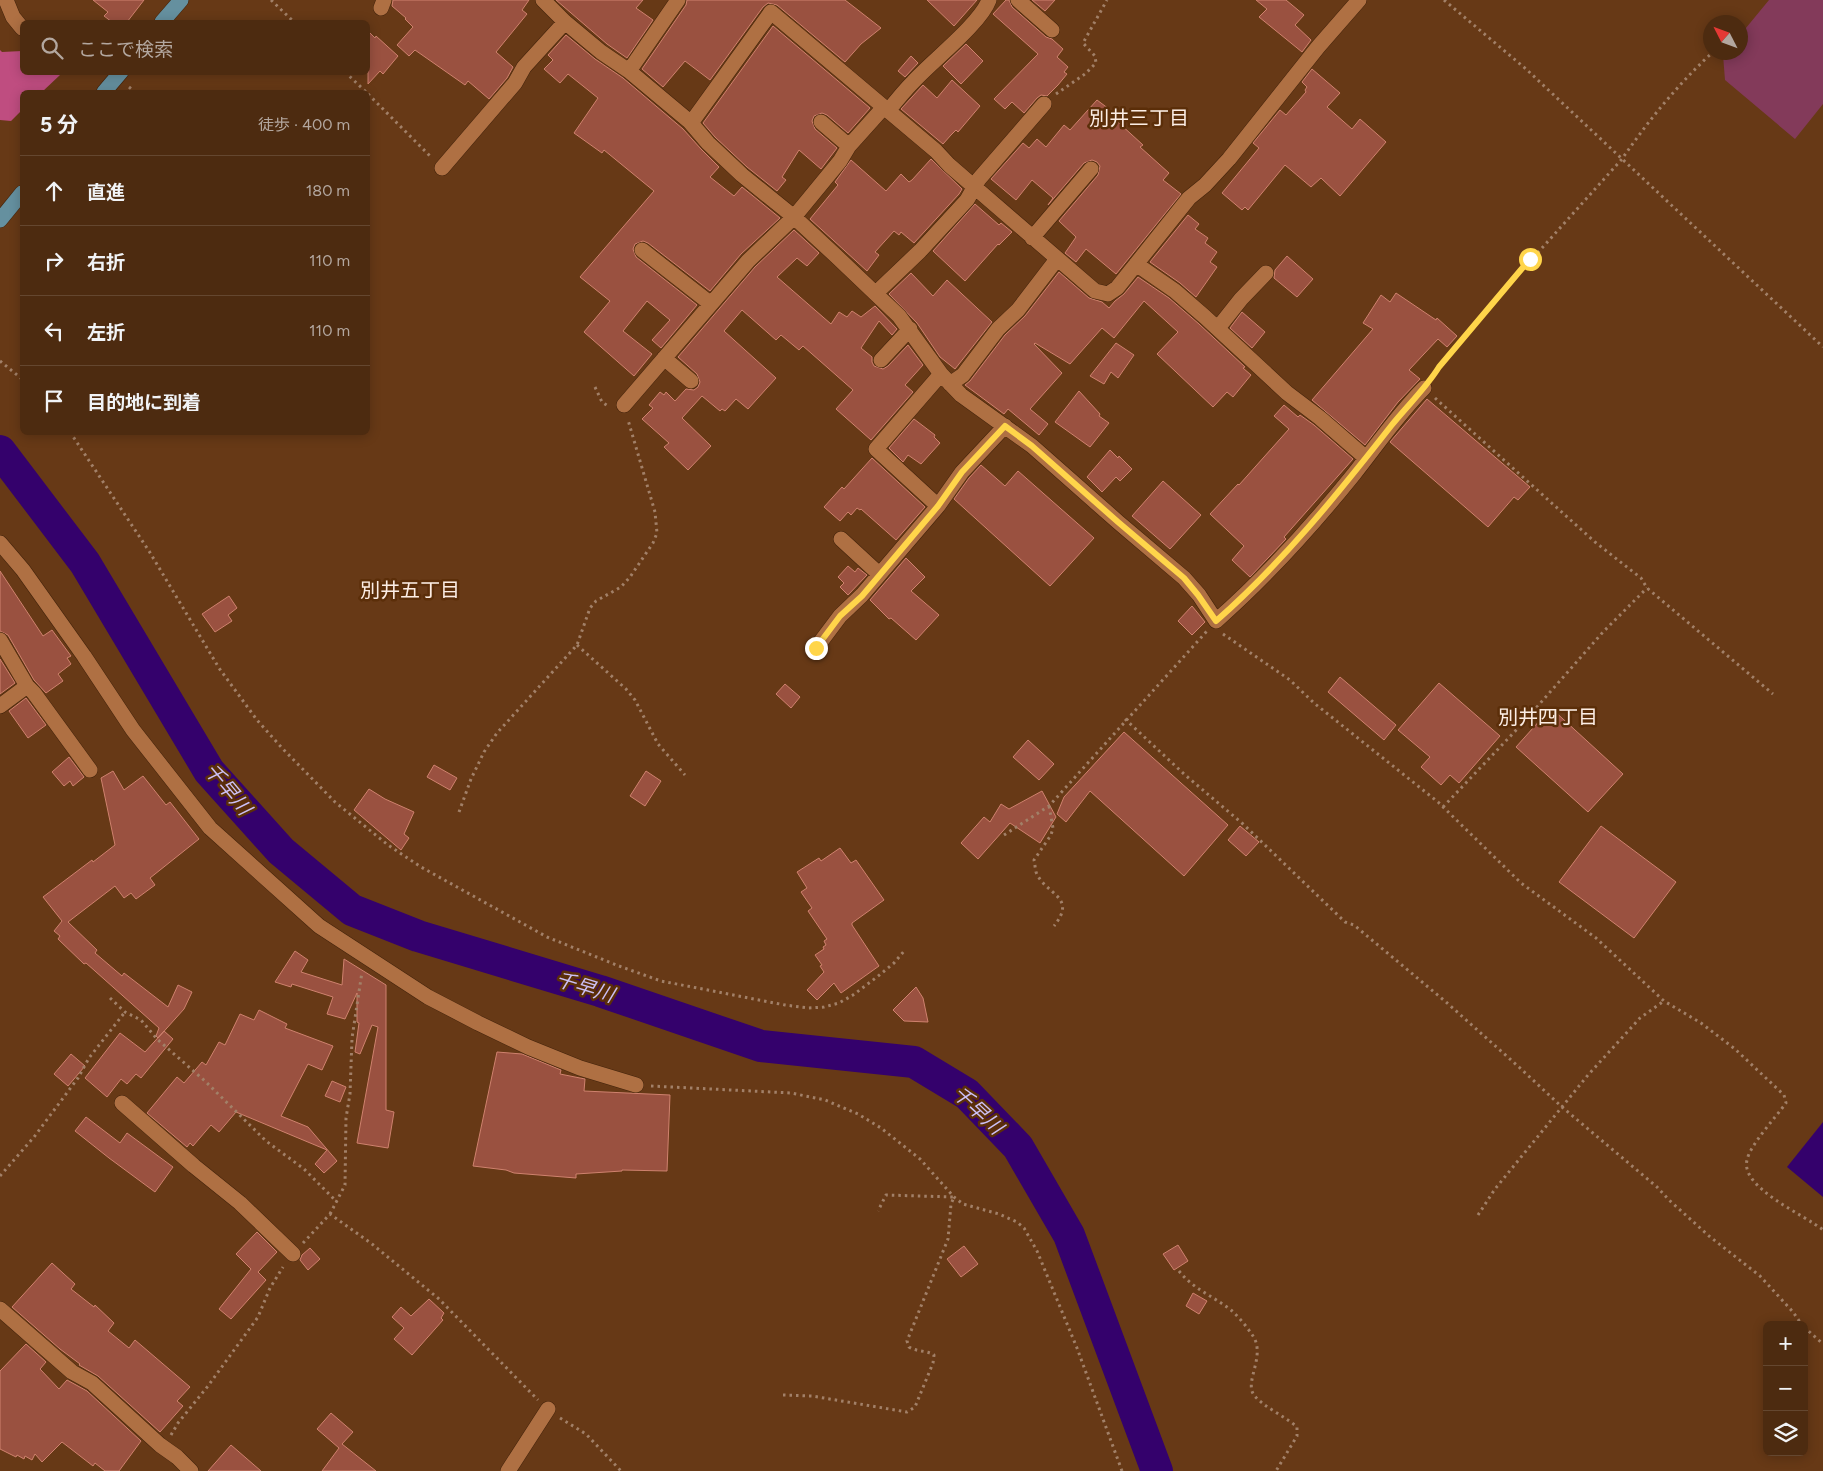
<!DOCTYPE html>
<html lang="ja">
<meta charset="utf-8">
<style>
:root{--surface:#4d2b10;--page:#543319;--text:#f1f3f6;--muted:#b3a79f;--line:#644730}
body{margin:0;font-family:Figtree,"Noto Sans JP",sans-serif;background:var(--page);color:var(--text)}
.controls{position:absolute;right:15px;bottom:15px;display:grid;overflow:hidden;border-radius:8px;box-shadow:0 2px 12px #0003}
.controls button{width:45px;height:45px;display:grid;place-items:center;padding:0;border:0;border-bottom:1px solid var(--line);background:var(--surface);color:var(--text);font:25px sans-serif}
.compass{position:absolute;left:1703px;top:15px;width:45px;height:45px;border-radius:50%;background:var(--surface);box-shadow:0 2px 12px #0003;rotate:312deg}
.stop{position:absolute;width:15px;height:15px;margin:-11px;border:4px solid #ffd54a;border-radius:50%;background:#fff}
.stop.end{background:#ffd54a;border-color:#fff;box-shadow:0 1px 5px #0008}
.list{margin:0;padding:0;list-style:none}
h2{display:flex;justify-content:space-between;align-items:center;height:65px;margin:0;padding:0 20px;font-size:21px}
h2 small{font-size:16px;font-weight:400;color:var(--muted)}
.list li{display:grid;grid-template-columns:32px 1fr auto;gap:15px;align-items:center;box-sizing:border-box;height:70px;padding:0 20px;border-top:1px solid var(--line)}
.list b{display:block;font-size:19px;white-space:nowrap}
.list em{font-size:16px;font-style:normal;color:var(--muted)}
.icon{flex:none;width:28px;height:28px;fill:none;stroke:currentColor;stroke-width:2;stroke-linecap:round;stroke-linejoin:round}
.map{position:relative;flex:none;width:1823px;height:1471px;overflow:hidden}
.search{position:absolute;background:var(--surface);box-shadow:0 2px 12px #0003;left:20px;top:20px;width:350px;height:55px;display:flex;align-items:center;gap:12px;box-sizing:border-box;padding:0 18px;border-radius:8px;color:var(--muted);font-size:19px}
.panel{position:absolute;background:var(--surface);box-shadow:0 2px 12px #0003;left:20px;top:90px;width:350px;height:345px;border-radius:8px}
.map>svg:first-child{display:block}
.green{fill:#833a5a}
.forest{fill:#bf4d80}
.water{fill:#34016c}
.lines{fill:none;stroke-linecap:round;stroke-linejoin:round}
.river{stroke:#34016c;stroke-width:32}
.building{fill:#9a5140;stroke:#cf826e}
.minor-casing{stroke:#43230b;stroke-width:16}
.major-casing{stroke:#43230b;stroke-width:16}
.path{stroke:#a28068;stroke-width:3;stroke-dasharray:2.5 4;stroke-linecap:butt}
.minor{stroke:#af7043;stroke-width:15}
.major{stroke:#65909f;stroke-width:15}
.route{stroke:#ffd54a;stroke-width:6}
.labels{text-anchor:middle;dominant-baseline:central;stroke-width:5;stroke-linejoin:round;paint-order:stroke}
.neighbourhood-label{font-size:20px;fill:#fcede4;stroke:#5b2e09}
.water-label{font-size:20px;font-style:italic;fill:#ccc0f5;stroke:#5b2e09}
</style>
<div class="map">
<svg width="1823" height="1471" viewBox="0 0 1823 1471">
<rect width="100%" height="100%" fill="#673916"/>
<path class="green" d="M1769,0H1823V104L1795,139L1725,80L1723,55L1725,53L1740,52L1741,34Z"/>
<path class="forest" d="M0,50L2,52L22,51V72L72,73L60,75L42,92H22V110L11,121L0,120Z"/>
<path class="water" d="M1823,1122V1197L1787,1167Z"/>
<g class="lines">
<path class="river" d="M0,451L85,563L209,771L281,851L352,910L418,936L600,991L761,1046L914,1062L967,1094L1018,1147L1069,1235L1157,1471"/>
</g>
<path class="building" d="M93,0H144L127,22H112L104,16L108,12Z
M393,0H529L522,10L527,14L496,52L513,67L507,78L489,99L468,81L465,85L415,50L409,56L397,45L413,27L405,19L406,18L392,6Z
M556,0H643L636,8L653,20L627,58L607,44Z
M687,0H845L881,28L861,44L845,62L777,5L768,3L763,7L710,80L685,61L663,87L642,69L686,5Z
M927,0H977L954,26Z
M1006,0H1009L1012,7L1046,37L1052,39L1063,49L1057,57L1068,67L1064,72L1067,74L1058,85L1047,96L1041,95L1037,98L1024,113L1012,102L1005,109L994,99L1038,54L993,14Z
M1032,0H1055L1045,11Z
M1256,0H1286L1304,15L1295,25L1311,40L1302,52L1259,17L1267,9Z
M773,26L870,108L848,133L827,115L822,113L814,116L812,121L815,129L837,148L821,169L799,150L782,177L786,180L777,191L747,167L715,137L703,123Z
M368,31L375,38L376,36L398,56L383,74L380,71L368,84Z
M566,35L595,59L623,78L683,129L701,149L719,167L710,177L734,196L742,187L780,218L741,254L710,291L648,243L643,241L635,244L633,249L636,257L697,305L661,348L652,340L670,320L647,301L623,331L652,354L634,376L584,332L610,301L580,277L654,191L604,150L602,153L574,133L598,98L568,74L560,83L544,69L553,60L548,55Z
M966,44L983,61L961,84L943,66Z
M911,56L918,63L905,77L898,71Z
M1312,69L1340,93L1327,107L1352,129L1360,119L1386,142L1340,196L1321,178L1311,187L1285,165L1248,210L1245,207L1242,210L1222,193L1259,148L1253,143L1280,110L1286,115L1306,92L1305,90L1307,87L1302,82Z
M952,80L980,106L958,132L956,130L951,135L943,144L901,109L923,85L937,98Z
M1097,100L1109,109L1107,112L1143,145L1140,147L1169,173L1163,180L1181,194L1116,274L1086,249L1076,262L1065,253L1076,237L1059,221L1098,175L1100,166L1097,162L1092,160L1084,163L1048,205L1053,198L1032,180L1016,200L991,179L1023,143L1029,148L1037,139L1046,147L1064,125L1070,130Z
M931,159L962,189L959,194L914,243L901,232L899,235L894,231L875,252L879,255L867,271L810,219L838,185L835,182L851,160L886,191L901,174L909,182L912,180Z
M975,204L999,225L1001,223L1012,232L999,245L998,244L965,281L933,251Z
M1188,215L1199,224L1195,229L1208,238L1205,243L1217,252L1210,262L1217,267L1196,297L1180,283L1150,262Z
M794,230L819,253L807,266L797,258L777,277L831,324L839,312L847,317L852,311L861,317L875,306L897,329L892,335L879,321L861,348L872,357V362L874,366L883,369L888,366L908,345L923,365L905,385L913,392L871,440L836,409L853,390L803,346L799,350L781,335L776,340L742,310L724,331L776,378L748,409L736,399L725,411L722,409L720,411L702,396L682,418L711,446L688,470L664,447L669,443L642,419L653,408L649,405L660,392L664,395L666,392L675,401L686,389L694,390L698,387L700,382L697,374L678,357L755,267Z
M1287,256L1313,279L1297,297L1274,278L1275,270Z
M1059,272L1089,298L1102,302L1109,308L1115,301L1124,294L1138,277L1169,298L1199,324L1245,367L1243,368L1251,375L1233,397L1227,392L1213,407L1157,354L1178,332L1144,301L1114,338L1102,328L1070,364L1035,343L1034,344L1062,373L1030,409L1048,424L1039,435L1008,409L1004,414L965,385L970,381L1005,335L1025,316Z
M911,273L933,296L947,280L992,322L955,369L940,357L917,323L889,294Z
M1396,293L1436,320L1437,318L1457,336L1447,347L1438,339L1409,370L1420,379L1398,402L1365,445L1312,400L1373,329L1363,323L1381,295L1390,302Z
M1242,312L1265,332L1252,348L1230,328Z
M1116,343L1134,355L1118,378L1111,372L1104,384L1090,376Z
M1079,391L1100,414L1099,416L1109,423L1090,447L1055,422Z
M1427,399L1530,487L1518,500L1514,497L1488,527L1390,442Z
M1284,405L1298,417L1300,415L1314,425L1353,459L1284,537L1286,539L1250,577L1232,560L1244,546L1210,514L1238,484L1239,485L1289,429L1274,416Z
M914,419L935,435L934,437L940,443L921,464L908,455L903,462L889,448Z
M1110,450L1118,458L1119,456L1132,469L1120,481L1116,477L1102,492L1087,477Z
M872,458L925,507L896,540L861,509L860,510L857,508L851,515L848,512L840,521L824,507L842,487L844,489Z
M981,465L1005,486L1018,471L1094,538L1050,586L954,499L969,478Z
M1163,481L1201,515L1170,549L1132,516Z
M906,558L925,577L911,591L939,615L916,640L891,618L889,619L870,600Z
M848,566L855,572L858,568L867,575L848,595L840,587L844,583L838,577Z
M0,571L43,636L52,630L71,656L67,658L71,664L58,674L63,681L46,693L34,680L8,635L0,631Z
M229,596L237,608L228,615L232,621L215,632L202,614Z
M1192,606L1205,622L1192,635L1178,621Z
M0,659L15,683L0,694Z
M1340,677L1396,725L1384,740L1328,692Z
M1439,683L1500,736L1459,783L1450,775L1441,785L1421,767L1430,757L1398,730Z
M785,684L800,697L791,708L776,694Z
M26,698L46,725L28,738L9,711Z
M1551,708L1623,774L1588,812L1516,747Z
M1124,732L1228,825L1184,876L1090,791L1066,822L1057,814L1064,797Z
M1028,740L1054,764L1039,780L1013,757Z
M69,757L84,777L73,786L70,781L64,786L52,772Z
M434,765L457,778L450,790L427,777Z
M113,771L124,790L143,776L166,805L170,802L199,839L150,878L155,885L136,899L131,893L124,898L115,886L68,922L97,950L95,953L122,976L124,973L168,1007L178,985L192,992L184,1009L158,1038L156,1036L159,1028L86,963L84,964L58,939L60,936L54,931L62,921L43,897L92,860L93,862L115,845L101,778Z
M646,771L661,781L645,806L630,796Z
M369,789L385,799L414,812L404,834L409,838L401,850L354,810Z
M1042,791L1056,817L1040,843L1010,823L978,859L961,843L984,817L990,822L1001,804L1009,809Z
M1240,826L1259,842L1246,856L1228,840Z
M1601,826L1676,882L1634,938L1559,882Z
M840,848L851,863L856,860L884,900L852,923V925L879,966L841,993L834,983L817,1000L807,990L824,972L820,966L822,965L815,955L824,949L823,947L826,945L824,941L827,939L808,911L812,908L801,892L807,888L797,872L819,858L821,861Z
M295,951L308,960L301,972L342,985L344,959L386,985V1110L394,1112L388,1148L357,1143L378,1027L372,1025L360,1054L355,1052L359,1023L357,1022V993L345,1019L327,1014L333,997L292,984L291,987L275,982Z
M916,987L923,998L928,1022L904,1021L893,1010Z
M259,1010L287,1024L285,1028L333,1046L322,1070L308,1064L281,1116L308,1127L337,1161L324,1173L315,1164L327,1150L236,1112L219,1132L211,1125L193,1146L190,1143L187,1147L147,1113L177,1077L184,1083L202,1062L206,1065L219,1042L225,1045L240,1014L254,1020Z
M164,1031L173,1039L141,1078L136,1074L127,1084L121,1079L107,1097L85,1078L120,1033L145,1052Z
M497,1052L522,1054L561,1070L560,1074L585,1079L584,1091L670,1095L667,1171L622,1170V1171L576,1174V1178L514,1173L506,1170L473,1166Z
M71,1054L85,1066L68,1086L54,1074Z
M332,1081L346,1087L340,1102L325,1096Z
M86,1117L120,1143L127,1133L173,1167L155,1192L109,1158L75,1131Z
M257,1232L277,1252L258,1272L266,1280L231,1319L219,1309L251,1269L236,1254Z
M1178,1245L1188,1261L1174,1270L1163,1254Z
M964,1246L978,1264L961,1277L947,1259Z
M310,1248L320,1259L308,1270L300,1260L302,1255Z
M52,1263L75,1284L71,1289L94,1307L95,1305L114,1323L108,1331L129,1348L135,1340L190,1387L177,1401L183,1406L160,1432L98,1376L79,1365L80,1364L60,1349L12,1307Z
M1193,1293L1207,1301L1199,1314L1186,1306Z
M429,1299L444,1313L441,1318L443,1320L412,1355L394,1339L404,1328L392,1317L401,1307L411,1316Z
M26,1344L46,1362L40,1369L59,1389L67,1380L87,1391L141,1441L119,1471H105L95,1463L93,1466L62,1442L42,1462L35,1454L32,1460L25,1456L24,1459L17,1455L16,1457L0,1449V1371Z
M331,1413L353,1432L342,1444L376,1471H322L339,1448L317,1429Z
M231,1445L261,1471H208Z"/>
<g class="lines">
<g class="minor-casing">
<path id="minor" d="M6,0L13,17L22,28
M543,0L565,22L601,52L629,71L690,122L708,143L742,175L794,217L836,256L899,316L941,374L961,395L1032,446L1118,522L1184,578L1199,595L1216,621C1266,577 1312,526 1354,474C1377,445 1398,414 1424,388
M1018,0L1052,30
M381,8L384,0
M629,71L678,0
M888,111C896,101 904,91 913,82C932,61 980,24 989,0
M821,122L849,146
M691,123L771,12L936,151L949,165L1095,291L1108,294L1117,288L1189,198L1205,185L1229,159L1318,47L1359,0
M442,168L515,83L524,67L565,22
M1032,238L1091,169
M642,250L711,304
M1136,264L1175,291L1205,317L1287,393L1320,418L1366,458
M876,293L920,251L967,200L979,179L1044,104
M1218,328L1241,299L1266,273
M664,358L691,381
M881,360L910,329
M950,384L963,375L998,329L1018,310L1057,259
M624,405L748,261L794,217L840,161L849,146L884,107
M938,506L876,449L941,374
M841,539L879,574
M0,543L23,570L84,656L133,730L210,828L319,926L428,997L478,1023L528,1047L580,1068L636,1085
M0,640L27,686L0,706
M816,648L840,616L862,595L938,506L962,472L1005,426
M27,686L34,693L90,770
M122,1103L194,1166L240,1203L293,1254
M0,1309L72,1372L92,1383L160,1445L177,1457L191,1471
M508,1471L548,1409"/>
</g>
<g class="major-casing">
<path id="major" d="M162,22L181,0
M104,92L121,72
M0,220L22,193"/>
</g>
<path class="path" d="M271,0L294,22
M1444,0L1526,69L1823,347
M345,72L366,92
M129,87L135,92
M368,94L431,157
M1056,94L1085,74L1096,63L1095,56L1083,43L1107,0
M0,361L22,379
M1433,377L1439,367L1480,317L1622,159C1648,121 1678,84 1713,52
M595,387L602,402L608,406
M1435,398L1595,542L1641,578L1647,588L1773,694
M70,432L149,551L219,668L257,720L282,748L335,802L388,845L421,867L547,937L619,966L661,981L785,1005L808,1008L824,1007L839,1003L853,995L877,977L894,963L905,950
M1223,634L1290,680L1314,703L1438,802L1521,883L1596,938L1664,1001L1701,1023L1735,1049L1784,1095L1786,1103C1776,1117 1750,1145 1747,1160C1740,1188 1805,1215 1823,1230
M577,645L626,689L635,700L658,744L685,775
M1125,719L1184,774L1243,824L1345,922L1354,925L1446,1002L1520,1068L1562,1107L1657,1187L1669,1200L1709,1236L1760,1276L1793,1312L1802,1325
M1049,806L1053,828L1051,835L1034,860C1035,864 1035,868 1036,872C1045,895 1078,896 1054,926
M1443,807L1521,725L1603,632L1647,588
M459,812L471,779L484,752L497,733L577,645L590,608L596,601L621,587L630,577L653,543L657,533L655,512L628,420
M1004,835L1049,806L1207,631
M110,998L125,1012L141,1020L157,1039L206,1082L266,1141L304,1169L337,1202
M651,1086L791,1093L825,1100L858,1114L881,1128L920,1159L954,1197L963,1204L999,1214L1017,1222L1024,1228L1037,1251L1077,1348L1122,1471
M0,1176L34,1137L78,1078L89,1058L125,1012
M330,1214L345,1185L346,1118L350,1094L352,1038L362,972
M1478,1215L1495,1189L1588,1075L1640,1018L1664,1001
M303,1243L330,1214L372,1244L439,1299L538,1400
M1179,1271C1193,1289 1213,1296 1231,1310C1239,1317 1247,1327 1253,1336C1266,1356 1244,1382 1254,1395C1263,1407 1285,1416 1297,1427V1436L1276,1471
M1804,1327L1823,1344
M783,1395L812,1396L907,1412L915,1407L933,1363L934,1355C926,1350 917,1352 909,1347L907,1341L948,1239L951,1204L954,1197L886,1195L878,1211
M560,1418L586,1434L621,1471
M171,1435L178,1423L208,1386L258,1317L270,1288L283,1267"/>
<use href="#minor" class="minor"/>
<use href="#major" class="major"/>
</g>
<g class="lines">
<path class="route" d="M816,648L840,616L862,596L938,506L962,472L1005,426L1032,446L1118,522L1184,578L1198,595L1216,621C1282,563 1337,495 1391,426C1407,406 1426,388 1439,367L1530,259"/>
</g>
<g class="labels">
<g class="neighbourhood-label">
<text x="1139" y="118">別井三丁目</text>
<text x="410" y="590">別井五丁目</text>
<text x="1548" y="717">別井四丁目</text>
</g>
<g class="water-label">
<text transform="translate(228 789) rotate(50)">千早川</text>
<text transform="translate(585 987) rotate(17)">千早川</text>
<text transform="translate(978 1110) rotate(43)">千早川</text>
</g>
</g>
</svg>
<div class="controls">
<button>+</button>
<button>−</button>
<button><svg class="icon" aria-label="layers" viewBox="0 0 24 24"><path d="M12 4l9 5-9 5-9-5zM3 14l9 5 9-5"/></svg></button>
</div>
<svg class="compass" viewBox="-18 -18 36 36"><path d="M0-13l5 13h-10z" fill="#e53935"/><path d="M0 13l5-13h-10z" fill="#b3a79f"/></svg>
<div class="stop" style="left:1530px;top:259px"></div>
<div class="stop end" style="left:816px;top:648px"></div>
<div class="search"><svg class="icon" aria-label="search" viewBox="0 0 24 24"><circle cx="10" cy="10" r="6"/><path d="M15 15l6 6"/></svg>ここで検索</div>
<section class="panel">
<h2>5 分<small>徒歩 · 400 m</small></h2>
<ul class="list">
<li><svg class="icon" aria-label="ahead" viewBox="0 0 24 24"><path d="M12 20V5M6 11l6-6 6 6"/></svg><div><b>直進</b></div><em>180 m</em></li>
<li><svg class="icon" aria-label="right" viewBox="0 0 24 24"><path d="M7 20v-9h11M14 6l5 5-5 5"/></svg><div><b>右折</b></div><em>110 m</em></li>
<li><svg class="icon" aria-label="left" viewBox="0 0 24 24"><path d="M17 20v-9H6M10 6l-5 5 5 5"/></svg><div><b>左折</b></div><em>110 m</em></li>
<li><svg class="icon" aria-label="arrive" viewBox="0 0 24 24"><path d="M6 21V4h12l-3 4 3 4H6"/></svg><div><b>目的地に到着</b></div></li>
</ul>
</section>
</div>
